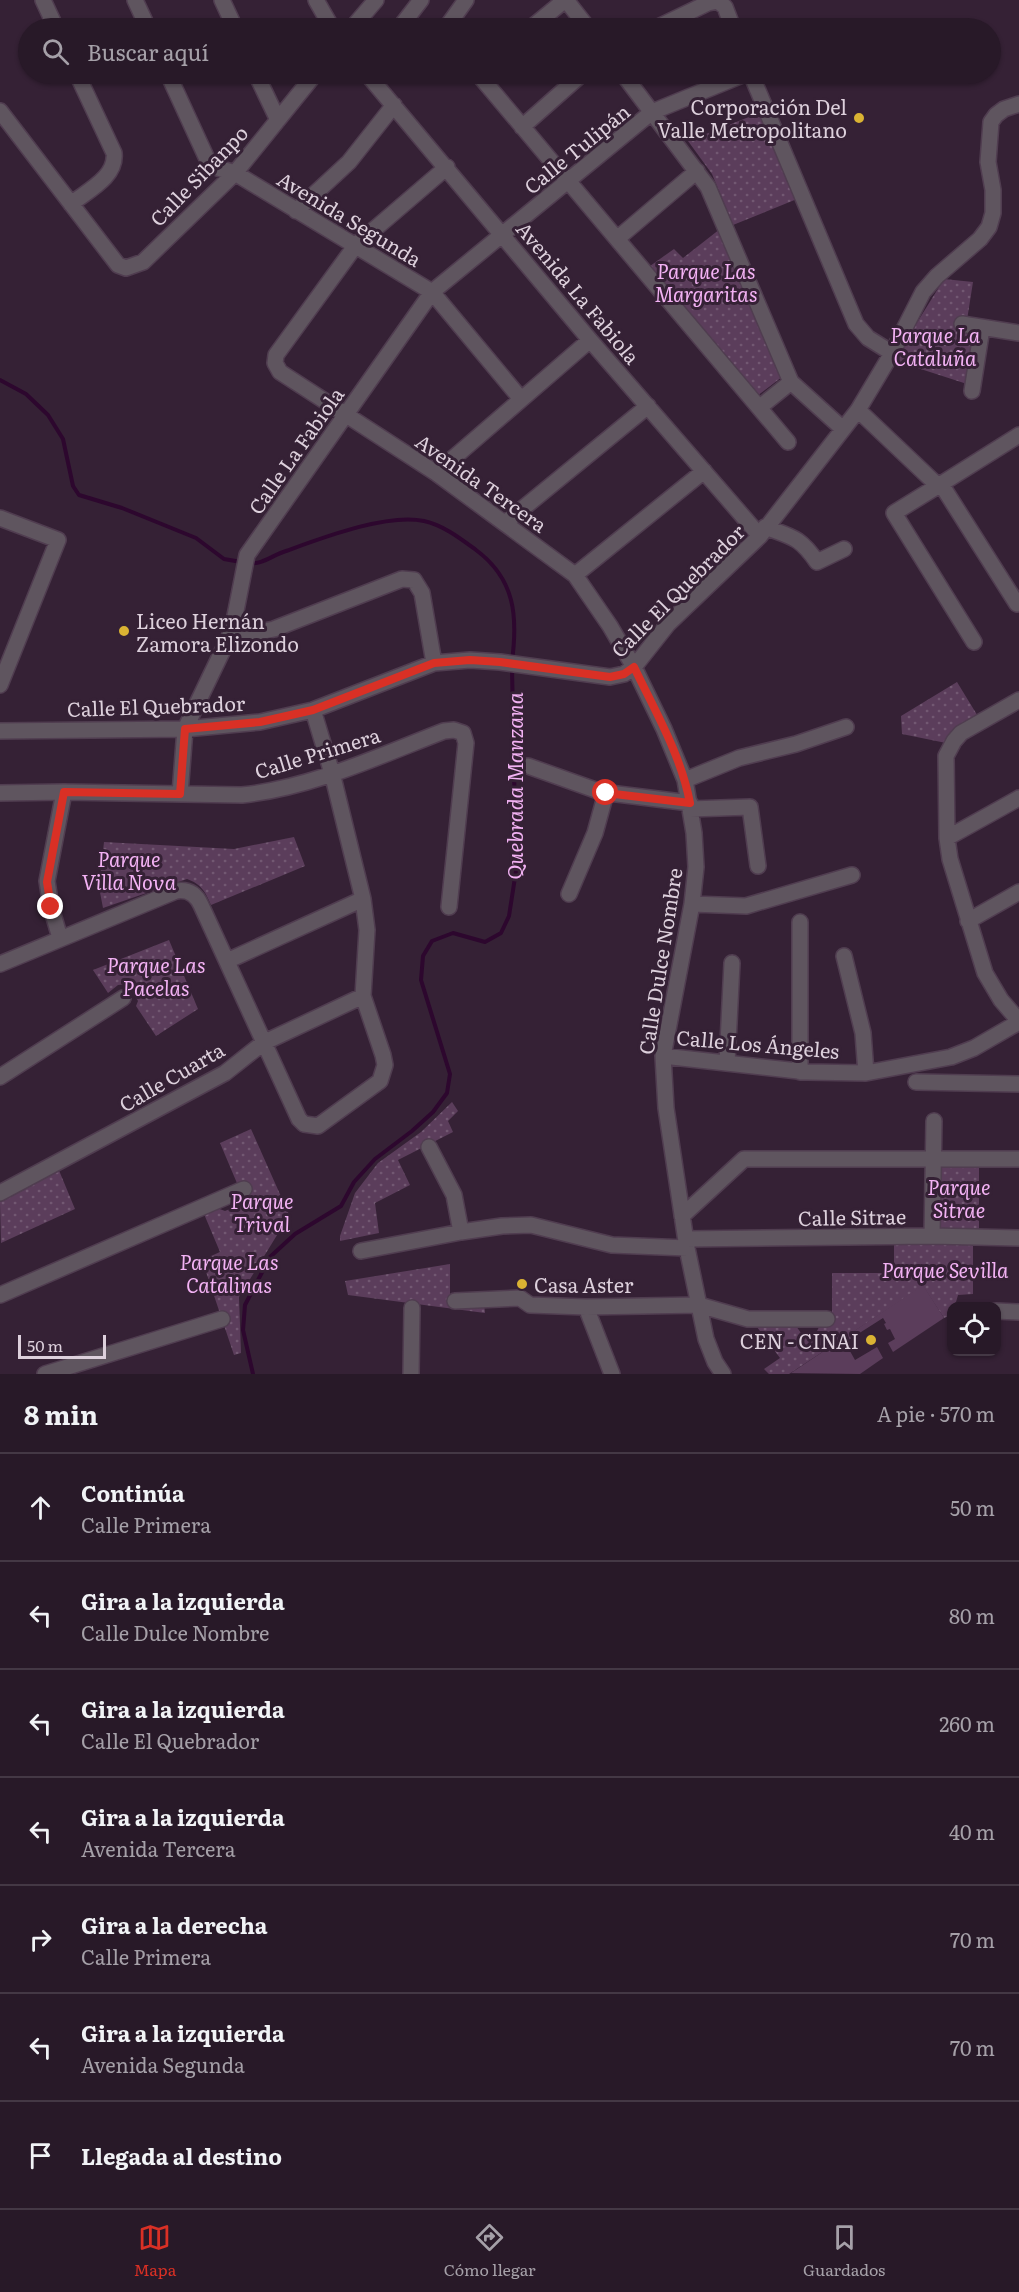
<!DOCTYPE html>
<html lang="es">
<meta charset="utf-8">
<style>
:root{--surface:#281928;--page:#342634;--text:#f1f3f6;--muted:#a5a0a8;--line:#443845;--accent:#d93025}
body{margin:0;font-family:Literata,serif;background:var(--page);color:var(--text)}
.controls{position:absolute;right:18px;bottom:18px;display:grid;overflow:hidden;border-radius:12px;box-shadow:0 2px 4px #0004}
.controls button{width:54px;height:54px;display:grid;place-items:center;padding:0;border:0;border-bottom:2px solid var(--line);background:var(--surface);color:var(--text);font:30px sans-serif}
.scale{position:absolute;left:18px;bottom:15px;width:88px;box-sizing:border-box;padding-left:6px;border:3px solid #ddd0dc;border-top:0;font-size:16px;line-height:21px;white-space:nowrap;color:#ddd0dc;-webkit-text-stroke:4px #352135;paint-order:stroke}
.stop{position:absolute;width:18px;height:18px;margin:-14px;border:4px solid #d93025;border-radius:50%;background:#fff}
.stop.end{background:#d93025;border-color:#fff;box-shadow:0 2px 6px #0008}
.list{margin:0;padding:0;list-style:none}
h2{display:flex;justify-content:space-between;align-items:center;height:78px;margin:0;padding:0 24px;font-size:26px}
h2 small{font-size:20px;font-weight:400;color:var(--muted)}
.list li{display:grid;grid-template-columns:39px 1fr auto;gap:18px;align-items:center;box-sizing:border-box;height:108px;padding:0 24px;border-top:2px solid var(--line)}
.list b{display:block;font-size:22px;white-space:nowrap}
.list p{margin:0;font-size:20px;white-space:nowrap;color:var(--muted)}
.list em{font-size:20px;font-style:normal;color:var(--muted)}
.icon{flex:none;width:33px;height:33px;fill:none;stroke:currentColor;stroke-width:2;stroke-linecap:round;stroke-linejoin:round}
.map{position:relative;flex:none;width:1019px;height:1374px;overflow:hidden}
.search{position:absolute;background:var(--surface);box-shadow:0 2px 4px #0004;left:18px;right:18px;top:18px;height:66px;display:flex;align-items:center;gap:15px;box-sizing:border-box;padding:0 21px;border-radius:33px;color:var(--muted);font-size:22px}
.sheet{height:834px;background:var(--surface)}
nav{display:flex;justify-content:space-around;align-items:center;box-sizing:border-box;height:84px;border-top:2px solid var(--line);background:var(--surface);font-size:16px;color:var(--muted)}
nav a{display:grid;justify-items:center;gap:3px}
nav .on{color:var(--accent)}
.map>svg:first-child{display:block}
.grass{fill:url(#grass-dots)}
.garden{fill:#5b3d5b}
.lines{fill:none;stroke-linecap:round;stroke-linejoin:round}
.stream{stroke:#2d072e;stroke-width:4}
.minor-casing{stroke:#503d50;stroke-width:18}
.minor{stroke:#5f555f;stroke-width:15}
.route{stroke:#d93025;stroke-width:8}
.poi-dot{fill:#dab333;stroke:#352135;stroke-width:2}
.labels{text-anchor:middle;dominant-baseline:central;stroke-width:6;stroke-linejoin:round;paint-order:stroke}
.poi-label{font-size:20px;fill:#ddd0dc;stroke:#352135;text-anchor:end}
.street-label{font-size:20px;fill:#ddd0dc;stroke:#352135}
.park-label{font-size:20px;font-style:italic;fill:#f3b2f4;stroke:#352135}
.water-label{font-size:21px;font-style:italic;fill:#f2b2f3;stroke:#352135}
</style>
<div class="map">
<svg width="1019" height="1374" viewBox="0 0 1019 1374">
<defs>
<pattern id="grass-dots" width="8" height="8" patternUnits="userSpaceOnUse" patternTransform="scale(1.5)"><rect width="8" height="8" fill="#5b3d5b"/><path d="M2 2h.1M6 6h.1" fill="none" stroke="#725872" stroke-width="1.8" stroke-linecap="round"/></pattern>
</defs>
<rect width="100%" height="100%" fill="#352135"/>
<path class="grass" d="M759,113L797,199L733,225L712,174L688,141Z
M720,229L782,377L757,396L650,266L674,249L683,258Z
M944,279L973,282L967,320L958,318L957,331L974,335L967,384L896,361L913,329Z
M957,682L979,718L946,743L902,734L901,716Z
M294,837L305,866L211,905C205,891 201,884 187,879L103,908L99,887L104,842L234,849Z
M169,940L198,1009L156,1036L136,1006L138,1001L128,984L118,985L108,993L93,970Z
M452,1102L458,1111L448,1121L453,1132L398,1160L410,1185L375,1203L379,1233L340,1241V1236L355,1193L378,1163L421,1132Z
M251,1129L291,1219L282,1227L239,1297L241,1353L234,1355L202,1260L220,1252L204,1214L217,1208L225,1211L232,1208L242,1195L220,1143Z
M939,1162H979V1232L938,1233Z
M58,1168L75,1209L1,1243L0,1202Z
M894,1240L973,1242V1294L958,1295L956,1302L951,1305V1315L944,1318L923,1286L789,1374H769L764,1369L780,1358L754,1323L796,1326L801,1333H816L819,1327L832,1314V1273H894Z
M450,1264V1303H484L485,1313L348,1295L345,1281Z"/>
<path class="garden" d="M923,1285L944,1318L893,1352L888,1343L895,1339L890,1329L887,1330L884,1324L886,1323L883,1318L847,1341L846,1344L855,1360L877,1347L883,1358L860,1374L791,1373Z"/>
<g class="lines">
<path class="stream" d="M0,380L26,394L48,415L63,439L73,486L79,495L122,508L196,538L224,559L241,562
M248,563C263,565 272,555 286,551C322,538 387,513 424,521C443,525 461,539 476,550C515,579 518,616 512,661
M253,1374L243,1330L245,1305L270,1257L295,1234L341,1206L354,1182L375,1159L412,1131L433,1112L447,1093L450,1074L421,980L423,956L432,941L453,933L485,942L501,933L509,916L516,871L512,668"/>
<g class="minor-casing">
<path id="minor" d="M43,0L56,28
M135,0L148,28
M222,0L235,28
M316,0L332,28
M566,0L588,28
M401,26L421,0
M352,28L376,0
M446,28L466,0
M531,28L565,0
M656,28L708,3L718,1L725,7L733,28
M168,74L208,161L218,168L235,173L432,292L521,399
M256,74L278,120
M367,74L590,340L760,536
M478,74L788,442
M623,74L708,187L791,382L843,429
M751,74L856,324L868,338L892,353
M0,111L118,265L126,268L143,262L235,173L315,74
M522,127L582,74
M447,167L356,245L276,355L275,363L280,372L436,473L575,575L610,626L634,667L664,729L685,780L694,833L696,867L692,904L663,1056L666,1108L687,1248L706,1339L715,1362L723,1374
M71,204C87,191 117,177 114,153L77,74
M296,211L349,162L394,105
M618,238L697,171
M962,324L1019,333
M972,391L982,328
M760,407L791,382
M858,410L934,482L941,484L1019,435
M436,473L590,340
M0,518L58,540L0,685
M505,523L648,406
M765,527C792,537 800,537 817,562L844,549
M575,575L704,471
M232,631L259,632L274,629L402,579L414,580L422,593L434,663
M974,642L894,513L941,484L1017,604
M1019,700L961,733L954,741L946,756L947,838L950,859L985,973L1001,1000L1019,1021
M0,731L185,729L260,722L313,710L434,663L470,660L500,662L610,677L624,674L634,667L668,624L760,536L858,410L892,353L923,292L937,276L980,239L989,227L993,213V190L988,162L991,122L996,115L1004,109L1019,104
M528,766L601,792L690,803
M685,780L739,758L796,744L846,727
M0,793L64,792L242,795C311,788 379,756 444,731L454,730L463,733L466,743L449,907
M180,794L185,729L232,631L247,555L432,292L652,112L745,74
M690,809L750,807L758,866
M947,838L1019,798
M569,894L595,833L606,793
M692,904L746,906L852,875
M968,921L1019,892
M800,922V1072
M60,938L51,907L47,881L64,792
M844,956L863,1033L866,1073
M227,961L363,899
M0,964L176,891C188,889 196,894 201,905L299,1119L304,1124L318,1126L380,1081L385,1065L383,1055L363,996L367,930L363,899L332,773L313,710
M663,1056L807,1072L866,1073L951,1057L974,1048L1019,1022
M727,1063L732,963
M0,1077L123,998
M916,1082L1019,1084
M429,1147L454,1195L461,1232
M0,1193L225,1073L263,1043L363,996
M682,1216L744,1159H1019
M932,1236L934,1121
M686,1239L932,1236L1019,1238
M361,1251L461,1232L502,1226L531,1225L612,1245L687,1248
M0,1295L244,1189
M455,1301L520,1298L530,1305L586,1307L699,1305L748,1319H827
M586,1307L612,1374
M996,1311L1019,1312
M45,1374L222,1319
M411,1374L412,1308"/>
</g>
<use href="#minor" class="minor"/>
</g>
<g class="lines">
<path class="route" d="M51,907L47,882L64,792L180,794L185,729L260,722L313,710L434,663L470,660L500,662L610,677L624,674L634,667C655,711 681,755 690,803L606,793"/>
</g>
<g class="poi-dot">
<circle cx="859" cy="118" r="6"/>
<circle cx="124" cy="631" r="6"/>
<circle cx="522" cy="1284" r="6"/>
<circle cx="871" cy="1340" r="6"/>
</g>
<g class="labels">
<g class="poi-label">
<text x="847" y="106">Corporación Del<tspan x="847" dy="23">Valle Metropolitano</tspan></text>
<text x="136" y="620" text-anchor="start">Liceo Hernán<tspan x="136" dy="23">Zamora Elizondo</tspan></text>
<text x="534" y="1284" text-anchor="start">Casa Aster</text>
<text x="859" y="1340">CEN - CINAI</text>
</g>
<g class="street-label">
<text transform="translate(576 148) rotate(-39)">Calle Tulipán</text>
<text transform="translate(198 175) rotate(-46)">Calle Sibanpo</text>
<text transform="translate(350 218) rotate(31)">Avenida Segunda</text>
<text transform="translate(579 292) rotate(50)">Avenida La Fabiola</text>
<text transform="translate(295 450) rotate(-55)">Calle La Fabiola</text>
<text transform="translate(482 482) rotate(35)">Avenida Tercera</text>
<text transform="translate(677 590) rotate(-45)">Calle El Quebrador</text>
<text transform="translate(156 705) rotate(-2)">Calle El Quebrador</text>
<text transform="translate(317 752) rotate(-17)">Calle Primera</text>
<text transform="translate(659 961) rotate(-81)">Calle Dulce Nombre</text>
<text transform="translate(758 1043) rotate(5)">Calle Los Ángeles</text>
<text transform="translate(171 1076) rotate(-30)">Calle Cuarta</text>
<text transform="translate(852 1216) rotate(-1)">Calle Sitrae</text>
</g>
<g class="park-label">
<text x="706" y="270">Parque Las<tspan x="706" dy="23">Margaritas</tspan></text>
<text x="935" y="334">Parque La<tspan x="935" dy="23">Cataluña</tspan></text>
<text x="129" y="858">Parque<tspan x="129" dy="23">Villa Nova</tspan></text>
<text x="156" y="964">Parque Las<tspan x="156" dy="23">Pacelas</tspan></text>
<text x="959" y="1186">Parque<tspan x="959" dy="23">Sitrae</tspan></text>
<text x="262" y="1200">Parque<tspan x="262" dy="23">Trival</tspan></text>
<text x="229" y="1261">Parque Las<tspan x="229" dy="23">Catalinas</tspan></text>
<text x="945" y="1269">Parque Sevilla</text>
</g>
<g class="water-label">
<text transform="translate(513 786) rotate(-90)">Quebrada Manzana</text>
</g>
</g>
</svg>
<div class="controls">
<button><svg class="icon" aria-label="locate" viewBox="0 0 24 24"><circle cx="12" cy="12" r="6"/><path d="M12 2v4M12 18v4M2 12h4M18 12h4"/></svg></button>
</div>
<div class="scale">50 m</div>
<div class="stop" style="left:606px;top:793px"></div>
<div class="stop end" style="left:51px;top:907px"></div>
<div class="search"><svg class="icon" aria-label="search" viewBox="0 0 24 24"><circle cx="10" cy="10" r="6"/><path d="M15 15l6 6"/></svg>Buscar aquí</div>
</div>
<section class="sheet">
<h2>8 min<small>A pie · 570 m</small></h2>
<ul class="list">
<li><svg class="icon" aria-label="ahead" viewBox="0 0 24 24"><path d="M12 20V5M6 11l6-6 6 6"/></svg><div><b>Continúa</b><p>Calle Primera</p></div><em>50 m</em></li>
<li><svg class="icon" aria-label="left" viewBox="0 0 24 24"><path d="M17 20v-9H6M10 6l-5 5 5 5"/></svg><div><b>Gira a la izquierda</b><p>Calle Dulce Nombre</p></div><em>80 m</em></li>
<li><svg class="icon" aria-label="left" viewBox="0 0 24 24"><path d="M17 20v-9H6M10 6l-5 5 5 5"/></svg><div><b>Gira a la izquierda</b><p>Calle El Quebrador</p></div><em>260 m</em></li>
<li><svg class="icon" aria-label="left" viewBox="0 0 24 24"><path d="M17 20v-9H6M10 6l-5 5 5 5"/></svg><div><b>Gira a la izquierda</b><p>Avenida Tercera</p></div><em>40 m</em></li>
<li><svg class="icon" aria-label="right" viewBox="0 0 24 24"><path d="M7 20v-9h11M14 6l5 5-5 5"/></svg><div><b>Gira a la derecha</b><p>Calle Primera</p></div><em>70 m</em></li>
<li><svg class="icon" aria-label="left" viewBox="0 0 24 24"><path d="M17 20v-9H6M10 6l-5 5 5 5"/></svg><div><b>Gira a la izquierda</b><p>Avenida Segunda</p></div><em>70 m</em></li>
<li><svg class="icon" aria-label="arrive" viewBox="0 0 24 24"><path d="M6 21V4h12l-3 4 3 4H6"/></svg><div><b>Llegada al destino</b></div></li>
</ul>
</section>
<nav>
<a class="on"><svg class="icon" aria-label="map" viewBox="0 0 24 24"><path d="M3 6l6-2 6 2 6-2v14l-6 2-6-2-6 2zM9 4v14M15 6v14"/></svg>Mapa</a>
<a><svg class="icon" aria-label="directions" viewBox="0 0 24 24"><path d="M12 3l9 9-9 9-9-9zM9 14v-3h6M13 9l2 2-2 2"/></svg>Cómo llegar</a>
<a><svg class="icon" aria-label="saved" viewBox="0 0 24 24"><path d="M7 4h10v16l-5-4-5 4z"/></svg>Guardados</a>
</nav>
